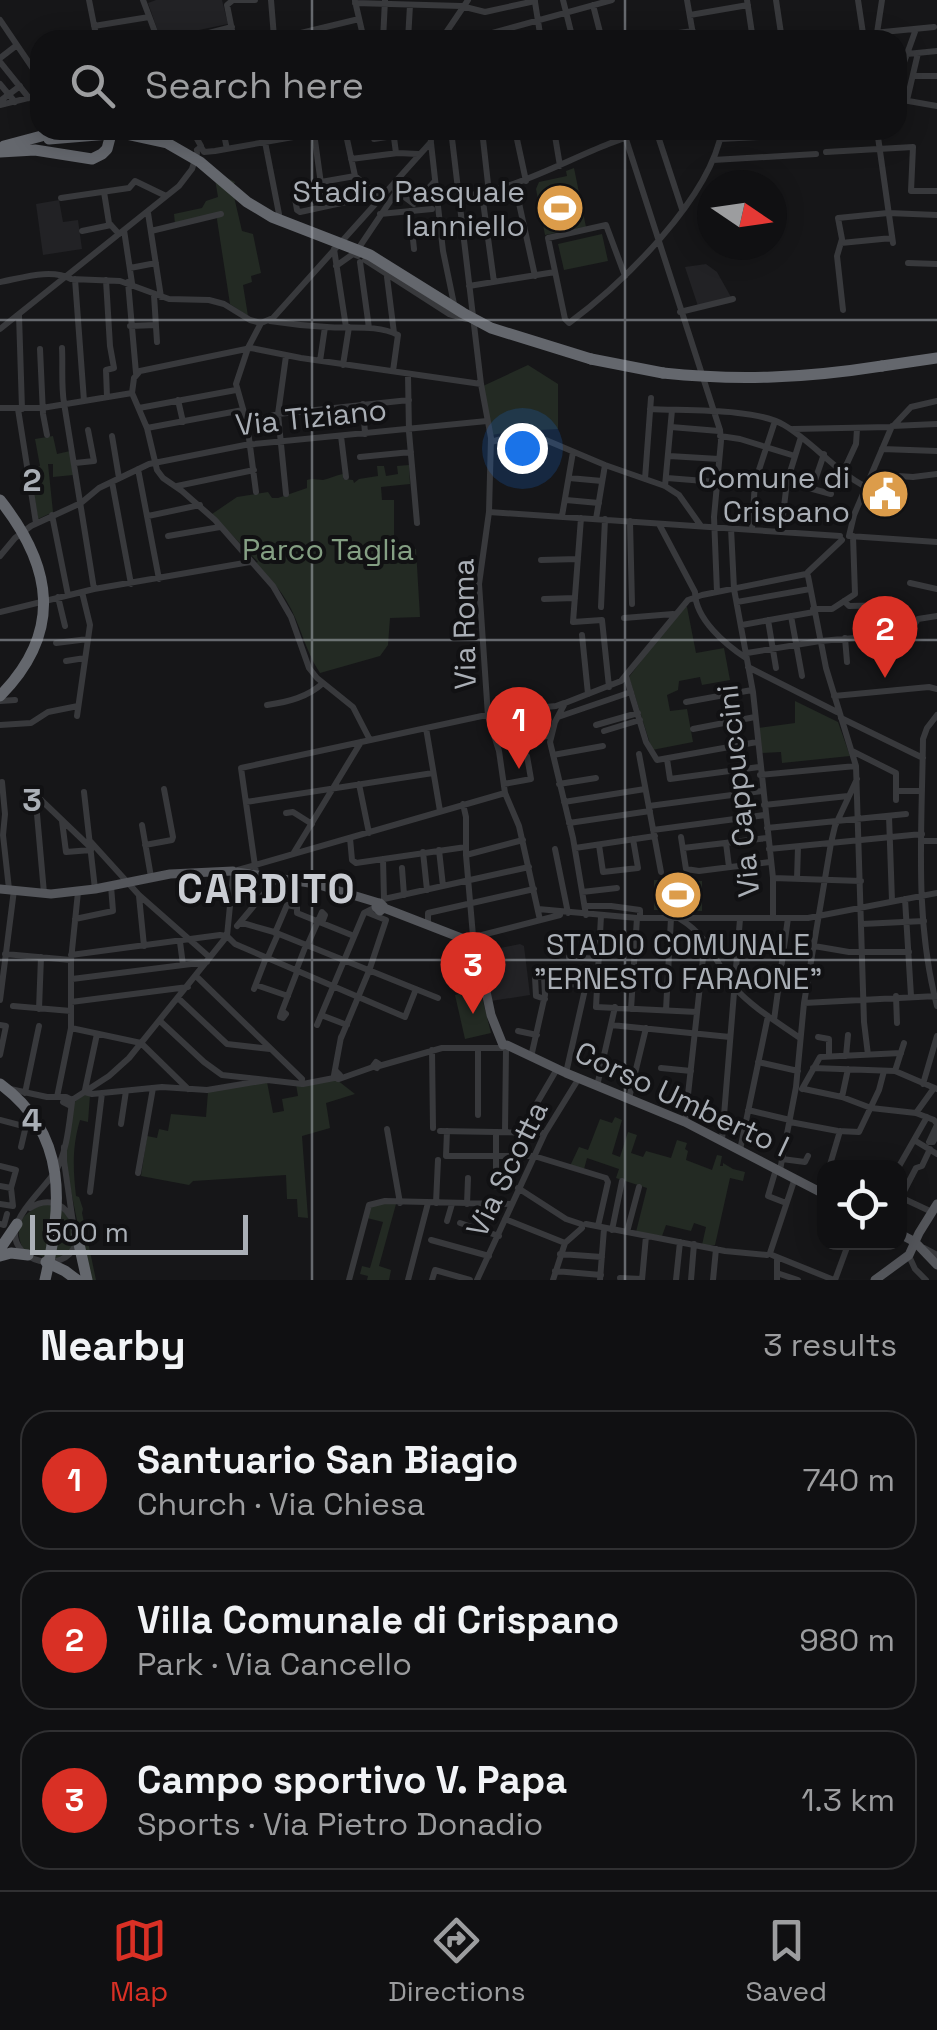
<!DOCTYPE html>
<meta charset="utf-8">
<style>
:root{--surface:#101012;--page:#1e1e20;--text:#f1f3f6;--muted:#9c9d9f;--line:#303032;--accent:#d93025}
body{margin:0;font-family:"Space Grotesk",sans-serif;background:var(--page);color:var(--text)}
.controls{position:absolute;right:30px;bottom:30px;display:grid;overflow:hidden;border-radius:20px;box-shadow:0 5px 25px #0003}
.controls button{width:90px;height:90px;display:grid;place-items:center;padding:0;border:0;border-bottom:2px solid var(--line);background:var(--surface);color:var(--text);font:50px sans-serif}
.compass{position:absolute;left:697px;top:170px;width:90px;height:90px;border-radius:50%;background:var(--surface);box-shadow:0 5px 25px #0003;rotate:103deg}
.scale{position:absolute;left:30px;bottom:25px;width:218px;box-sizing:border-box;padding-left:10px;border:5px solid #aaafb6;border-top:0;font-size:28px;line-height:35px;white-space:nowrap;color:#aaafb6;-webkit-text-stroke:8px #111113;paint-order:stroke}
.you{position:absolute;left:522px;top:448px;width:35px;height:35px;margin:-25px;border:8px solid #fff;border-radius:50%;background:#1a73e8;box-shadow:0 0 0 15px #1a73e833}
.badge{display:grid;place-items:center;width:65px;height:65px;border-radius:50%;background:var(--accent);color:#fff;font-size:32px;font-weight:700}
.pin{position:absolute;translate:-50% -82px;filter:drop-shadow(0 2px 5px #0008)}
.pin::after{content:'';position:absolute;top:52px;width:35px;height:30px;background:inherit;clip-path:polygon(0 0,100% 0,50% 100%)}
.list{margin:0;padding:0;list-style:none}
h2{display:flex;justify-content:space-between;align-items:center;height:130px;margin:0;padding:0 40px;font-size:42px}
h2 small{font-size:32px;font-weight:400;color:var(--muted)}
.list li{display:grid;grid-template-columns:65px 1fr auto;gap:30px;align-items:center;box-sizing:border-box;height:140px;margin:0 20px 20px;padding:0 20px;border:2px solid var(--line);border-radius:30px}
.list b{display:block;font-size:38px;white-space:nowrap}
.list p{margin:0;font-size:32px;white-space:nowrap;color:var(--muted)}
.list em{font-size:32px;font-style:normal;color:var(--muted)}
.icon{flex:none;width:55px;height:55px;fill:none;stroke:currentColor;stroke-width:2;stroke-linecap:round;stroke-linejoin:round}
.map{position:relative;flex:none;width:937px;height:1280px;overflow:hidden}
.search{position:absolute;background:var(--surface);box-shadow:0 5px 25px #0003;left:30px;right:30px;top:30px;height:110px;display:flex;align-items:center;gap:25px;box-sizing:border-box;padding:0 35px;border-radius:30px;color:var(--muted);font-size:38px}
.sheet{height:610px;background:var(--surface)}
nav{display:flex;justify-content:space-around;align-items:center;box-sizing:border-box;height:140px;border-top:2px solid var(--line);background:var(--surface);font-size:28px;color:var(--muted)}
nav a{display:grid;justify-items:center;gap:5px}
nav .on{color:var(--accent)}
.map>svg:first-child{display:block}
.built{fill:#222225}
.green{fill:#232a23}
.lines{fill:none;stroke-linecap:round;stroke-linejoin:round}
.minor{stroke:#38393c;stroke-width:6}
.major{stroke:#54565b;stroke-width:9}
.highway{stroke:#64676d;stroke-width:11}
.highway-bridge{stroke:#64676d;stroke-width:11}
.grid{fill:none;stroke:#aaafb6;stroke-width:2.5;stroke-opacity:0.55}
.labels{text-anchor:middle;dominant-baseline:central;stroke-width:8;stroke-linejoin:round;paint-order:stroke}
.poi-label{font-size:30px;fill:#aaafb6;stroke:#111113;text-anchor:end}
.street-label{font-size:30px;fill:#aaafb6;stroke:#111113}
.park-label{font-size:30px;fill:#849f83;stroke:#111113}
.district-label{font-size:40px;font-weight:bold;letter-spacing:2.5px;fill:#cacdd3;stroke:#111113}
.grid-label{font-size:32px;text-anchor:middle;font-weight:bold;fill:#aaafb6;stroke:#111113;stroke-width:8;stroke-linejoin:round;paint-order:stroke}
</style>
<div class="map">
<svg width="937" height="1280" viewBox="0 0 937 1280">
<rect width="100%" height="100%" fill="#161618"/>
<path class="built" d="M156,0H222L228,24L194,31L175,40H161L148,3Z
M59,200L63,222L78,220L82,249L43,255L36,204Z
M706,264L717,272L731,297L698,306L685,267Z
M520,944L524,946L530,995L491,1001L481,952Z"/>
<path class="green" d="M574,168L586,227L545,235L536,189L539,182L567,176L566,171Z
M225,177L235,182L232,188L242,231L253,234L261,273L251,276L252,282L243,285L248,316L230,304L216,213L175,224L174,214L202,208L206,201L218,197L215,179Z
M602,234L608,261L564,270L558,244Z
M528,365L558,384V429L539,430L523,422L520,423V430L492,435L483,386Z
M53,436L57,454L70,451L73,475L53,477V464H48L53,512L38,519L30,469L40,466L35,439Z
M409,465L410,484L381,487L382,500H394V550L416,549L420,617L390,618L388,645L380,656L320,673C304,649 301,624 286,600C278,586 266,575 255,563L258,562L212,514L237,497L268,492L272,498H278L307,488V480C313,478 317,480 323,480C329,479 336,475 343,474V479L353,480L354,483L359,479L378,476L377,466H384L386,476L398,474L397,466Z
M685,607H687L696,653L724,648L730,680L702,685L700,677L679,681L678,690L667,695L670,711L687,709L693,742L652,750L629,677L674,618Z
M795,701L838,722L850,756L782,763L781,752L760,753L758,728L795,723Z
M654,880L702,881V911L654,910Z
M480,989L491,1033L465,1039L455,995Z
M337,1080L355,1094L326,1103L330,1128L302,1136L308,1218L298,1217L297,1199H287L286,1175L193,1181L189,1185L141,1176L147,1136L157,1138L159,1129L168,1131L171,1114L206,1117L208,1092L267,1082L273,1113L284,1111L282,1099L298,1096L296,1084Z
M82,1095H90L88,1122L80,1120C72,1147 73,1169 76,1196L79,1197L83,1209L82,1213L96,1280H89L65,1161L74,1103Z
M615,1117L622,1120L612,1154L620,1157L628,1132L637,1135L631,1153L643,1157L646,1151L671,1158L677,1140L687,1143L685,1149L688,1151L686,1160L712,1170L717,1155L722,1156L720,1166H723V1163L733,1169L745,1172L743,1181L730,1178L715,1245H702L706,1227L694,1223L691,1231L666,1225L662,1236L636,1232L647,1188L616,1178L619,1169L587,1158L584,1169L570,1166L579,1147L588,1150L600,1119L612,1123Z
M46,1203C75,1212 70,1221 74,1248L54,1261L23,1249C12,1224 22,1213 46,1203Z
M384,1203L396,1204L379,1266L391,1270L389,1280H367L368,1276L360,1274L362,1266L370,1268L383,1222L367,1218L370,1206Z"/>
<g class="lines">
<path class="minor" d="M89,0L97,40
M143,0L158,40
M271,0L274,37L276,39L359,19
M563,0L573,40
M687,0L694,40
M747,0L753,40
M776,0L782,40
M858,0L864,40
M355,1L364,40
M535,2L541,40
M355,3L461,6L485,12L535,1
M593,5L602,40
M690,15L748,5
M0,20L40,79
M94,26L149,17
M327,27L330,40
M877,33L882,0
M863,34L934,27
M182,40L232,27
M234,40L227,5L233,0H255
M383,40L385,0
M408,40L410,5
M441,40L468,0
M467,40L612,0
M621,40L652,34L657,36L693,31
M897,55L937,51
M0,58L17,45
M0,62L29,98
M903,65L916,29
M913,76H937
M0,84L15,102
M897,99L937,106
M907,100L918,53
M0,101L20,86
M0,105L40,95
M192,130L201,146
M223,130L227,149
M268,130L270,141
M345,130L355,176L379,196
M393,130L396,153
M451,130L481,384L491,438L489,512L479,584L488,716L499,751L505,793L519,826L540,920
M482,130L489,193
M515,130L526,181
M554,130L560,166
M623,130L720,430L721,441L714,517L717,592
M656,130L682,209
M877,130L893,243
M314,133L324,206
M374,139L412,133
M720,139L820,134
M265,142L279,214
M431,143L443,251L454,304V315
M197,150L201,147L204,152L215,151L333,130
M826,152L913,147L911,191H937
M351,159L398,153L418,154
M713,160L816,154
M321,182L355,176
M515,185L535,276
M395,190L414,204L435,181
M104,192L109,223L119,234
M294,193L297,210L300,212L378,195
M482,194L494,282
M459,197C533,187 583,147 651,130
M61,198L129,188L135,181L166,196
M410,211L414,249
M148,213L161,297
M380,214L432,209
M124,230L132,283
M82,231L111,225
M151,231L221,214
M841,243L892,238
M334,249L346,327
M356,252L397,191
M365,260L449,314L467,319
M360,262L369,328
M908,263L937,264
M336,266L353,254L358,256
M130,268L156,263
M625,276L606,225L548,238L565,319L569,323C623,283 710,199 722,130
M387,277L394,333
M75,279L84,401
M106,280L110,346L114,368L106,370L107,397
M0,282C22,278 51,268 71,279L120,281L169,299L209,300L224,304L250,320L261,323
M128,282L136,373
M469,286L555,272
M154,295L157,342
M843,310L837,256L842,239L838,218L888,213L937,215
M680,312L733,299
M19,315L22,409
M270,321C289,324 308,326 327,327C350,329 376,324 398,335L393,371
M261,323L273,318L431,142L430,130
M130,326L156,325
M0,329L179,186L192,169L197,153
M62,348C63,365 61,385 64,403C74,464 84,527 94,589
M40,349L43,414L47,435
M320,361L325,327
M343,365L349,327
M408,375L409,432L417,523
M132,393L147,428L157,470L163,478L182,491L215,520L273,586L291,617L309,668L317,678L353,707L370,740
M132,393L134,378L140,371L251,348L301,358L481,384
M178,400L183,422
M363,404L365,434
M0,408H42L132,393
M139,408L236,390
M18,409L36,523
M650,409C685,411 756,408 784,425C813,442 836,472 866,487
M247,423L278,414L409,400
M895,424L911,407L937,401
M671,427L719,431
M147,428L243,410
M793,429L890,427
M112,436L119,478
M341,436L346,477
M720,436L740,439L795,456
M491,442L505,438L525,436L541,438L605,465L665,486L679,495L701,526
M882,449L937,451
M669,456L719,459
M360,457L411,452
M75,463L94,461L88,430
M138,469L159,579
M844,470L856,444L857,429
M898,476L913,477L937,474
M569,478L602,481
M667,478L717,482
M645,479L651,398
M112,482L131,584
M787,482L831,494
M177,486L254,470
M665,486L672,410
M812,489L824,454
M256,492L247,423L236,384L248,348L261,323
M286,494L278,414L286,356
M566,500L599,503
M489,512L840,536
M52,515L68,595
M148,516L200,505
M562,516L573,452
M581,518L573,622L602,620L609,687
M596,519L605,465
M630,521L632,604
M659,524L695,592C695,619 726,645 746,658
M731,528L734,589L753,692L773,878V918
M752,529L755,482L775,421
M781,531L787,482L801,437
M168,536L220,527
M849,536L854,515L892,426L937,424
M849,536L937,542
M0,556L15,538L31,526L81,503L99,488L149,464L245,445L487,421
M541,560L578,559
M808,572L842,540
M808,576L826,668L856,766L864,1022L868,1055
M910,583L937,589
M58,597L65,626
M544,599L575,598
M844,601L849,606L895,605
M737,602L810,589
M601,607L605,519
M813,609H832L855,594L853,536
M0,612L94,589L250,562
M791,616L802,676
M624,618L673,614
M768,620L776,668
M742,625L814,612
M582,635L588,694
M881,635L884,660
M845,638L847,662
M56,643L88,639
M747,653L820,641L901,634L911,630L918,619L937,616
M66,661L85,658
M748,667L837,712
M626,676L646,742L657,760L757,742
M834,696L929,687L937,689
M0,701L15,700
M686,702L752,690
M267,705C288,702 308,697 323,683
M937,715L927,728L923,739C922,828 914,919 937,1006
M77,716L90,625L82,592
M558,717L631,692
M841,718L923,758
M0,725L31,723L48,712L78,706
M596,725L638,713
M426,728L440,811
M693,729L755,717
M604,731L640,720
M534,739L551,735
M852,751L896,773V800
M639,754L661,872
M553,755L603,746
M667,759L670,779L759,767
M760,775L856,766
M2,782L5,814L3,835L9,889
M359,784L369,833
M504,784L531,779L527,756
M559,784L596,778
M896,791H922
M84,792L95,889
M38,797L88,845
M246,802L433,773
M564,802L645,789
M463,804L466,817V855L473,936
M764,805L848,796
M649,806L762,791
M286,813L293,812L312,824
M37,814L44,893
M889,816L892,901
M62,821L66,852L91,850
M569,823L650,811
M142,825L151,877
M767,828L906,814
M653,830L765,815
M681,837L686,869L699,871L770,862
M350,838L352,860L356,863L466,847
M90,841L139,895L207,955
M922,841H937
M726,843L729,867
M145,845L172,840L173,837L164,789
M599,845L603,872L638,868L633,839
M575,848L655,836
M683,848L767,838
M555,849L568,913
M769,849L922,834
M439,850L443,886
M423,852L427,890
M293,854L361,742
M466,855L523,840
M383,859L384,899
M402,868L404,895
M238,870L505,793
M256,873L241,768L505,711L556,706L564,703
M773,878L861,881
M797,879L798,847
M582,892L617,888
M139,896L144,946
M384,899L529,867
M905,899L911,996
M585,906H611L640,910V918
M538,909L637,918H808L937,893
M366,912L386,920
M586,915L573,838L550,742L555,722L565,703L621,681L688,600L702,595L806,574
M601,916L596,1007L697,1012
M75,919L113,911L111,886
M680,919C710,937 715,963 735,988C753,1008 779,1023 800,1038
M239,924H246L274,932L438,998
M428,924V913L534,889
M862,924L924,921
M237,926L277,878
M275,933L287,905L297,907V913L354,936
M474,937L560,915
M180,942L183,965
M307,946L322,912L325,915L322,923
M814,946L849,952H909
M5,954L71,960
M71,955L220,935L227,936L235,944L405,1017L416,989
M569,957L599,959
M267,959L278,934
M296,971L306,945
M196,976L302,1079
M72,979L207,962
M256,985L288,996
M254,989L266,958
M896,996L897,1023
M178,998L227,1044L270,1049
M545,999L536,996L535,977L565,973L567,984L597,986
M0,1000L14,890
M71,1002L188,987
M804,1003L937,996
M13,1006L71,1011
M39,1009L41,957
M631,1009L637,918
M666,1010L671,918
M282,1011L297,972
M282,1011L286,1014L283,1018L280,1017Z
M321,1015L347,1025
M774,1020L788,918
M160,1021L204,1062L222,1075L302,1084
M0,1025L6,1026L0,1055
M317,1025L364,913L376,907
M611,1025L730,1037
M71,1028L141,1043L188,1089
M518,1031L537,1035
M818,1037L829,1039V1056
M341,1038L369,971L386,920
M478,1048V1115
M432,1050L433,1128
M846,1056L848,1035
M531,1057L545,995L544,976
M376,1062L379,1064L377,1068L373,1066Z
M758,1062L798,1071
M379,1066L442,1048H503
M661,1068L691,1071
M813,1068L895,1071L937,1089
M895,1071L904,1043
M337,1072L340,1075L338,1079L334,1076Z
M566,1073L586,985
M334,1075L341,1037
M339,1079L373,1067
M303,1084L334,1078
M923,1084L937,1036
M597,1086L615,1007
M10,1089L47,1097H66
M802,1089L820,1057L901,1053
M804,1089L842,1097L871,1108L916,1113L934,1120L937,1124
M85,1090L97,1034
M85,1092L92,1094L162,1087L207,1090L267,1080
M25,1093L39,1026
M57,1097L71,1028V960L78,892
M66,1097L72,1100L69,1105L63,1102Z
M842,1097L848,1069
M629,1098L646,1028
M72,1100L109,1076L129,1058L227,936L233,875
M748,1110L790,1120
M916,1113L934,1088
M0,1120L23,1126L25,1130L21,1147
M685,1122L705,940
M790,1122L838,1131L859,1132L879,1090L884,1071
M121,1124L126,1091
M937,1125L929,1142H933L937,1135
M387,1129L400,1203
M440,1131L545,1133
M447,1131L446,1156H534L606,1178L608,1182L598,1226
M505,1131L506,1049
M520,1132L557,1069
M722,1140L740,919
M914,1140L937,1154
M64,1147V1161L76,1244C63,1276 12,1261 15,1231C18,1211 44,1188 55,1172C67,1153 69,1124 72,1102
M740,1150L768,1016
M782,1159L805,1162L808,1156
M0,1166L16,1170L11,1188L0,1186
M829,1168L840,1131
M898,1168L927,1117
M776,1169L768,1196L786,1203
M780,1170L796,1087L804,1003L831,843L835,826L857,779
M138,1173L153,1088
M496,1187V1132
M518,1188L566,1219L581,1224
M90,1192L102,1093
M821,1192L824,1182
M900,1197L932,1212
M901,1197L916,1168L922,1166L930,1149
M436,1203L438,1160
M0,1204L13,1206L11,1188
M467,1204L468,1178
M30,1208C45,1198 61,1201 70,1216
M505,1219L565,1243
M447,1221L452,1204
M460,1223L499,1236
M0,1224L4,1225L7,1214
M586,1224L725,1251L767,1255
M612,1230L622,1181
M627,1232L639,1187
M431,1240L489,1256
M924,1248L937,1255
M770,1253L795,1178
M560,1254L602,1257
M772,1255L834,1280
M909,1256L915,1269L926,1280
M777,1259V1280
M555,1271L601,1275
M777,1273L798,1280
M620,1278L642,1279
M349,1280L369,1205L385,1201L511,1204
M408,1280L428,1203
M432,1280L435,1270L470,1280
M477,1280L545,1133L579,1078
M553,1280L565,1243L582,1228
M600,1280L604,1229
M642,1280L646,1236
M676,1280L680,1242
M691,1280L694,1244
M713,1280L716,1249
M835,1280L849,1242"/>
<path class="major" d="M237,872L316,884L379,903
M0,889L51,894L95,889L170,874L233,871
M380,903L384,907L380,911L376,907Z
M384,908L469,941
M475,940L491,1015L503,1045
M507,1045L566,1073L685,1122L824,1194
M900,1234L915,1242L937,1265
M875,1280L909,1255L919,1233L937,1204"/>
<path class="highway" d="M4,146L64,130
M0,152L35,150L92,159L102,154L107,149L112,130
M591,359L663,373
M882,366L937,358
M77,1235L87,1280
M0,1249L17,1224
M0,1256L11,1253L28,1255
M46,1262L65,1271L77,1280"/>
<path class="highway-bridge" d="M49,139L121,133L167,143L200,162L247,202L272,217L370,255L463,313L491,328L591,359
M663,373C739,381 806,378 882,366
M0,500C53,567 63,632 0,696
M0,1084C69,1134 62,1206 45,1280"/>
</g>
<path class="grid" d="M312,0V40M625,0V40M312,130V1280M625,130V1280M0,320H937M0,640H937M0,960H937"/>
<defs>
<g id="stadium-disc" transform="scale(2.5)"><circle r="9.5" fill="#dc9c4a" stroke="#111113"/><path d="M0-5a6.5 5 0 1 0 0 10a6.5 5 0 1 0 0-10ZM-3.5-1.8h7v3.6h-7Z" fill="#fff"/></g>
<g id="civic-disc" transform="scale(2.5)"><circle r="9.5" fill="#dc9c4a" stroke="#111113"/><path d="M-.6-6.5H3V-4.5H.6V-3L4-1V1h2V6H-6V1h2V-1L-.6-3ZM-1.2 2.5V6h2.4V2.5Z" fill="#fff"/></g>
</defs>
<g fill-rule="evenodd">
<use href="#stadium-disc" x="560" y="208"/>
<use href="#civic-disc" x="885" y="494"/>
<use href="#stadium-disc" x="678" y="895"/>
</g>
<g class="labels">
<g class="poi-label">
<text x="525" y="191">Stadio Pasquale<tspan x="525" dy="34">Ianniello</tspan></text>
<text x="850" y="477">Comune di<tspan x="850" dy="34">Crispano</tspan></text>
<text x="678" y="944" text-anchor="middle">STADIO COMUNALE<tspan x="678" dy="34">"ERNESTO FARAONE"</tspan></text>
</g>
<g class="street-label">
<text transform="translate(311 417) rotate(-6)">Via Tiziano</text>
<text transform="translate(464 624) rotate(-91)">Via Roma</text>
<text transform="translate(738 791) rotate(-96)">Via Cappuccini</text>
<text transform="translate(682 1099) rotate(25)">Corso Umberto I</text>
<text transform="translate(507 1169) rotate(-64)">Via Scotta</text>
</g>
<g class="park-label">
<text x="328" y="549">Parco Taglia</text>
</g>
<g class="district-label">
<text x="267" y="889">CARDITO</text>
</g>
</g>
<g class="grid-label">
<text x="32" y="491">2</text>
<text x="32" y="811">3</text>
<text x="32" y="1131">4</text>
</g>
</svg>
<div class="controls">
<button><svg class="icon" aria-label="locate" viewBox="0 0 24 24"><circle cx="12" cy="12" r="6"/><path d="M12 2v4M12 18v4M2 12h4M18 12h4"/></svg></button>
</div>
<svg class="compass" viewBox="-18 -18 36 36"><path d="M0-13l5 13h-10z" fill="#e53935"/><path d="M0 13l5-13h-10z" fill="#9c9d9f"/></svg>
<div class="scale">500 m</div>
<div class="you"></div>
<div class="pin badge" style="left:519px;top:769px">1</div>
<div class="pin badge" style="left:885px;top:678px">2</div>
<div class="pin badge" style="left:473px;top:1014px">3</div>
<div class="search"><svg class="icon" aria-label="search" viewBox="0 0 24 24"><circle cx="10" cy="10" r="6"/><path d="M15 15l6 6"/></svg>Search here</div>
</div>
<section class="sheet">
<h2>Nearby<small>3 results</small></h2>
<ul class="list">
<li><span class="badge">1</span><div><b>Santuario San Biagio</b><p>Church · Via Chiesa</p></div><em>740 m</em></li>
<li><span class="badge">2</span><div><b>Villa Comunale di Crispano</b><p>Park · Via Cancello</p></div><em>980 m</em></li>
<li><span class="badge">3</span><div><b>Campo sportivo V. Papa</b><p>Sports · Via Pietro Donadio</p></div><em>1.3 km</em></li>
</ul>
</section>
<nav>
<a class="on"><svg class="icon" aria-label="map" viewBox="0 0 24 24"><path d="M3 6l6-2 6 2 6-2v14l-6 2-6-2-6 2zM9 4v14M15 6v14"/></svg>Map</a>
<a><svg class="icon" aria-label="directions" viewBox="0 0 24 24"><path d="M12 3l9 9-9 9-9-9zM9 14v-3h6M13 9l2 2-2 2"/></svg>Directions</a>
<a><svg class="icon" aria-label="saved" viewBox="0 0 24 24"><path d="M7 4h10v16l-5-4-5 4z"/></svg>Saved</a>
</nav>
